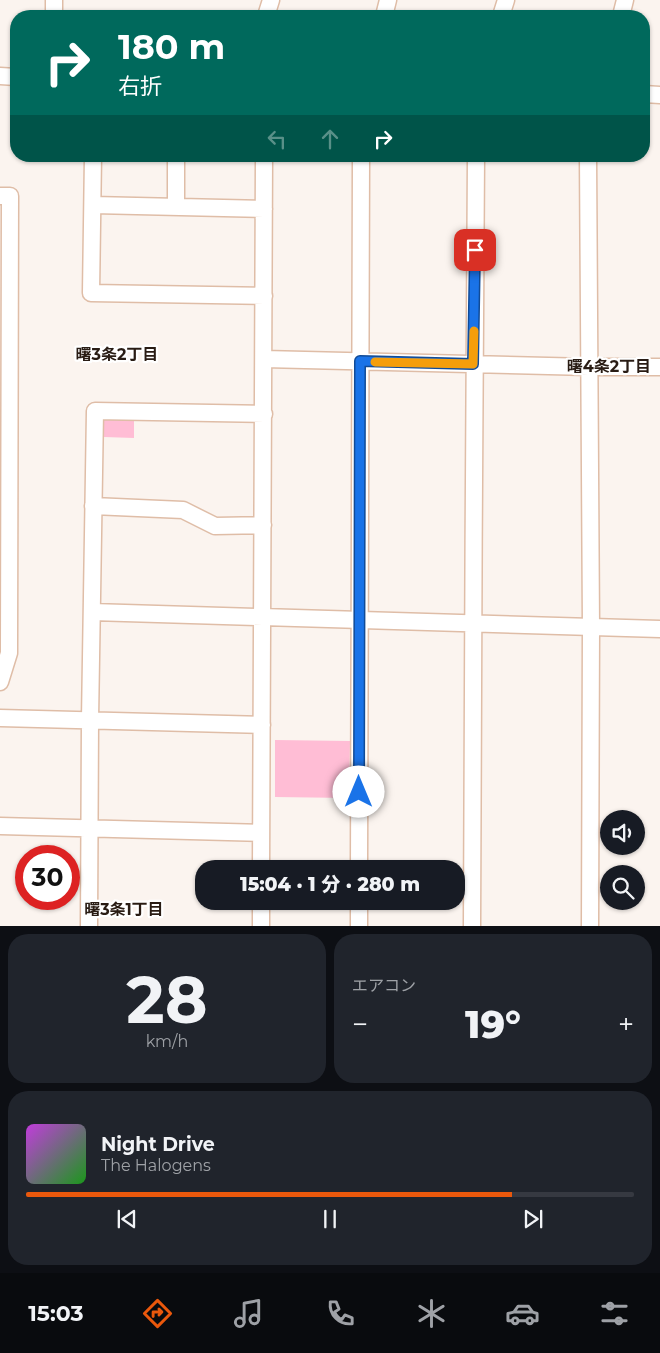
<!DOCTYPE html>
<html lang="ja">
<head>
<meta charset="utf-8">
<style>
	:root { --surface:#171b24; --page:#20242c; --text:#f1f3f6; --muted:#9ea1a6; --line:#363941; --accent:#ea580c }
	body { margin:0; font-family:Montserrat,"Noto Sans JP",sans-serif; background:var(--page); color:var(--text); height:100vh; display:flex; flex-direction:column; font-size:19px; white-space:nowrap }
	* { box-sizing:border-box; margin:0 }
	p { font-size:16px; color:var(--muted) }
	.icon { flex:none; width:28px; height:28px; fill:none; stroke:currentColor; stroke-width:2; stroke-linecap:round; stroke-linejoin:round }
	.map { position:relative; height:926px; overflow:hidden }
	.drawer { display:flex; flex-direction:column; gap:8px; padding:8px; background:#0d0f14; flex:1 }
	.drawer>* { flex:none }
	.top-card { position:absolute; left:10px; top:10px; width:640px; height:152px; border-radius:20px; box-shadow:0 1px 4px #0004; background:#00695c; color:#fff; overflow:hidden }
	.fabs { position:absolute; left:600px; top:810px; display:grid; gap:10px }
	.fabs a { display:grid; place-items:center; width:45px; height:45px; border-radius:50%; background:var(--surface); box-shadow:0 1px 4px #0004; font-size:25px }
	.speed { position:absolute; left:15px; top:845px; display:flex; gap:10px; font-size:25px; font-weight:700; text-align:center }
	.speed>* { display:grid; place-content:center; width:65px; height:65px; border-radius:50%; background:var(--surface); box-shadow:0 1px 4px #0004; line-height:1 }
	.speed .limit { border:8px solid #d22; background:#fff; color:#111 }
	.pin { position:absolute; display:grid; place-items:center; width:42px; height:42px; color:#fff; margin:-21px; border-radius:10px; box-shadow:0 2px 8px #0006 }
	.me { position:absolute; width:55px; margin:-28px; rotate:0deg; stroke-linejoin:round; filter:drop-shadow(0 0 4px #0008) }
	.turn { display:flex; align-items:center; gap:18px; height:105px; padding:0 25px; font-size:22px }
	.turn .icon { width:65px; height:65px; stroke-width:2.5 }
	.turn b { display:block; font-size:35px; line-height:42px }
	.lanes { display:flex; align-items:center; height:48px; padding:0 25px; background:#0003; justify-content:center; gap:25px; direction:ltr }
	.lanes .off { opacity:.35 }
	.big { font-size:38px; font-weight:800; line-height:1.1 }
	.drawer .widget { flex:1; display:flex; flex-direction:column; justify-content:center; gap:8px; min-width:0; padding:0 18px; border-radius:20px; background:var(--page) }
	.drawer .dial { align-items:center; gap:0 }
	.dial b { font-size:65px; line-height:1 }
	.song { display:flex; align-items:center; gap:15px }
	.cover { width:60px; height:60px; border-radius:8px; background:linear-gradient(135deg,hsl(290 70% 55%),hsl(120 70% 35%)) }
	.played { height:5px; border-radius:2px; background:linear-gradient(90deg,var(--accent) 80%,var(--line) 80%) }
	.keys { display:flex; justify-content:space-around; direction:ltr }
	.heat { display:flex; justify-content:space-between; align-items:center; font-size:28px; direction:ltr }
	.drawer .tiles { flex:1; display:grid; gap:8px; grid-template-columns:1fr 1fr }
	.widget:last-child { grid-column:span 2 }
	.trip { position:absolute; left:195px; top:860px; width:270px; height:50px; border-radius:20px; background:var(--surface); box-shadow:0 1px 4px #0004; font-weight:800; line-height:50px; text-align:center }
	.dock { display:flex; height:80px; justify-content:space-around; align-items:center; background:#090b0e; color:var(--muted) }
	.dock .icon { width:35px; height:35px }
	.dock .on { color:var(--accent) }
	.dock b { font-size:22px; color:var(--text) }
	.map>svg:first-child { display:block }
</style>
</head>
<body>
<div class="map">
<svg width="660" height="926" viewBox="0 0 660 926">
	<rect width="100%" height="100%" fill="#fbf4ef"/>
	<path fill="#ffbdd5" d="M104 417 134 418V438L104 437Z
		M275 740 350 741 349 798 275 797Z"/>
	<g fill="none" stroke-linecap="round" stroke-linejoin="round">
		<defs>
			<path id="minor" d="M54 0V16
				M266 16 271 0
				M384 16 388 0
				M501 16 506 0
				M621 16 625 0
				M0 76 16 77
				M644 94 660 95
				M93 156 91 293 264 296
				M176 156V207
				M588 156 591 627 590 926
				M0 196H10L9 653 0 682
				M93 205 264 209
				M264 359 589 367H660
				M93 506 183 510 215 526 263 525
				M92 612 660 629
				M0 718 262 725
				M0 826 261 833
				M261 869 264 156
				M359 869 361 156
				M89 926 90 720 95 411 264 414
				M261 926V901
				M359 926V901
				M472 926C474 669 473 413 476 156"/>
		</defs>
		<use href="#minor" stroke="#dfbda7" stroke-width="19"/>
		<use href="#minor" stroke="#fff" stroke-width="16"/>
	</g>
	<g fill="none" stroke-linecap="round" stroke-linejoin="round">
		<defs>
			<path id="route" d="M359 792 360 361 473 364 475 250"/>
		</defs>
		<use href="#route" stroke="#114b97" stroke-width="12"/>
		<use href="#route" stroke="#1a73e8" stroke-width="9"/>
		<path stroke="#f59e0b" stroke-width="9" d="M375 362 473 364 474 331"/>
	</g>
	<g text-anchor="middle" stroke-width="4.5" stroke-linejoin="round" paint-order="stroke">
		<g font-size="16" font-weight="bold" fill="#291c14" stroke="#fff">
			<text x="117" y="360">曙3条2丁目</text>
			<text x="609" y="372">曙4条2丁目</text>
			<text x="124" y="915">曙3条1丁目</text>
		</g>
	</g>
</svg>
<div class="fabs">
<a><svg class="icon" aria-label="sound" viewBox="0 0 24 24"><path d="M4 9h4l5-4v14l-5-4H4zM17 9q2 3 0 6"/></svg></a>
<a><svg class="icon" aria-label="search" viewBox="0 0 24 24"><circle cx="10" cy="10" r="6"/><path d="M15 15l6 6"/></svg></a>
</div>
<div class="speed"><div class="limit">30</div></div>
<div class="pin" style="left:475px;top:250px;background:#d93025"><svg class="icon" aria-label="arrive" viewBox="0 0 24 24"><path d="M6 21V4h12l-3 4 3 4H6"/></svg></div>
<svg class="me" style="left:359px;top:792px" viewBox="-20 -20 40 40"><circle r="19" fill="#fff"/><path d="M0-13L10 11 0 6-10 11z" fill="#1a73e8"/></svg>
<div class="trip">15:04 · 1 分 · 280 m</div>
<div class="top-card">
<div class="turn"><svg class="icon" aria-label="right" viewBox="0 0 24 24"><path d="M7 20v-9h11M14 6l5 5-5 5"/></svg><div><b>180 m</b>右折</div></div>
<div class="lanes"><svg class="icon off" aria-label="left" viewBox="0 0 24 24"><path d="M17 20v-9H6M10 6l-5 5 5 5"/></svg><svg class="icon off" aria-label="ahead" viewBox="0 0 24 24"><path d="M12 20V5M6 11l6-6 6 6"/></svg><svg class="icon" aria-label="right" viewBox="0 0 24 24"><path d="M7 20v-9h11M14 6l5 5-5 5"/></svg></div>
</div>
</div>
<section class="drawer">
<div class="tiles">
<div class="widget dial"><b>28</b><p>km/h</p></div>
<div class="widget"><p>エアコン</p>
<div class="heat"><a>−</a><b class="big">19°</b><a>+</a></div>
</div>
<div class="widget">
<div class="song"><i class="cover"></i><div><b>Night Drive</b><p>The Halogens</p></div></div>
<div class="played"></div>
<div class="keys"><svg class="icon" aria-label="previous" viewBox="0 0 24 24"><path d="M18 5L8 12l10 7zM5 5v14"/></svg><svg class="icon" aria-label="pause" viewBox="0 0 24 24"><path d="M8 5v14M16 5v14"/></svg><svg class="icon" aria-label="next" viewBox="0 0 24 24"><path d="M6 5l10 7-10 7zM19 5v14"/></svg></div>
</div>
</div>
</section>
<nav class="dock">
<b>15:03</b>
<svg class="icon on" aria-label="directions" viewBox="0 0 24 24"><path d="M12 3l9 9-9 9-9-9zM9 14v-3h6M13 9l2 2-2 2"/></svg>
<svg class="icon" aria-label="music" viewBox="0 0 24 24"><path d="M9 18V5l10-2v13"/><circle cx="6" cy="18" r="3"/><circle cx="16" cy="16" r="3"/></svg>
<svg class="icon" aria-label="phone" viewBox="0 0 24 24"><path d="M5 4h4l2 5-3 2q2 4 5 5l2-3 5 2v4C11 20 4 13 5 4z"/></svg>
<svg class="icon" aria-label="climate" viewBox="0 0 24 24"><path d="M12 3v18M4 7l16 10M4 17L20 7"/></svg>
<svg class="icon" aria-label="car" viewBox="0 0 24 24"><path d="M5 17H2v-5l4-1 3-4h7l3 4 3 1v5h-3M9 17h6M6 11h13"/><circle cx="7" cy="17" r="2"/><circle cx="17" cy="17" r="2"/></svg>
<svg class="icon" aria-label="filters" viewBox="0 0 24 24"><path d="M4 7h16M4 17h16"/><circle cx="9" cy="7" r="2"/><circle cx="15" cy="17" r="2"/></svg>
</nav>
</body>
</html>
